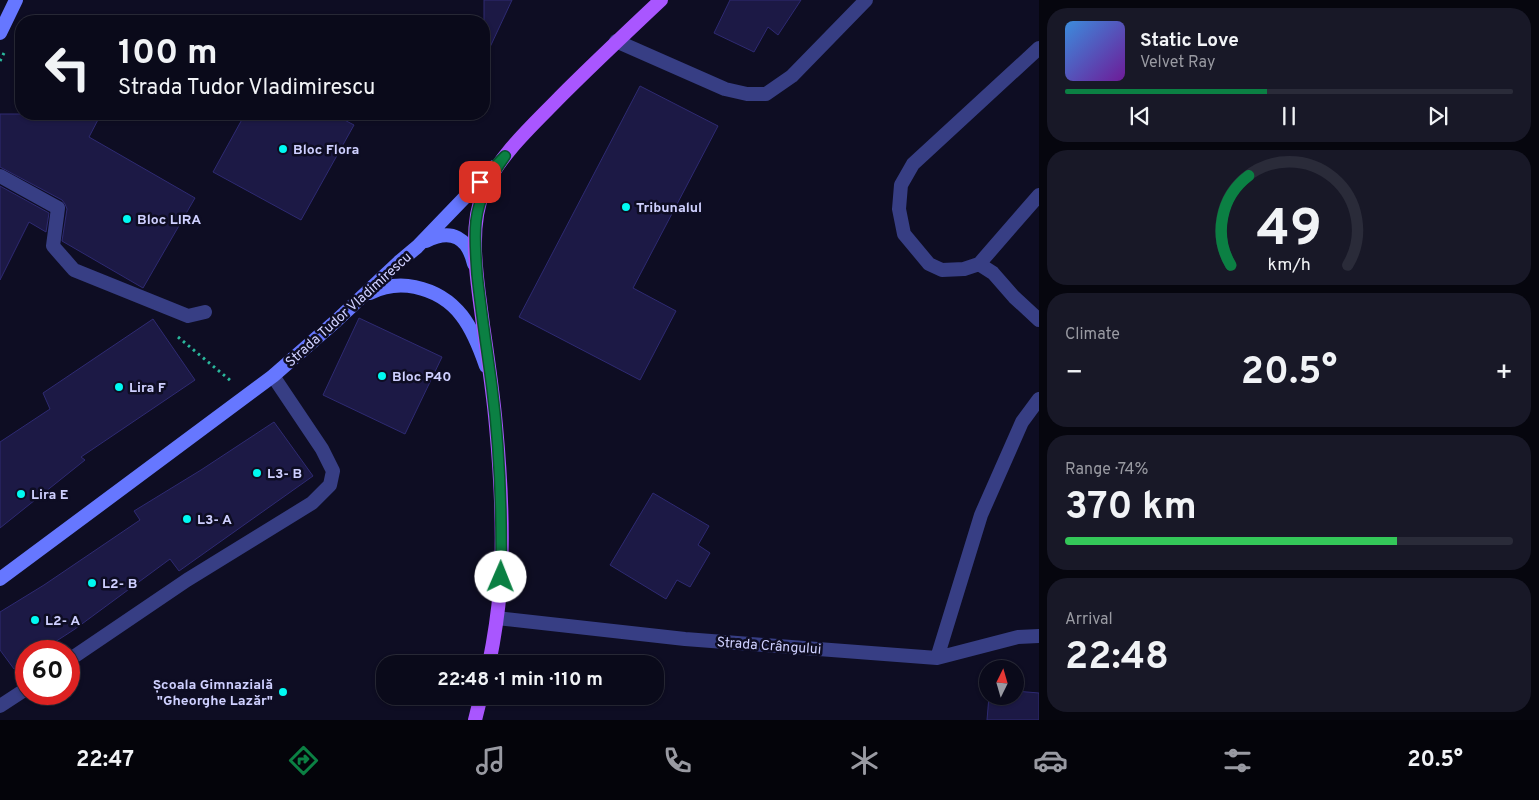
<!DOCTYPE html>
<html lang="en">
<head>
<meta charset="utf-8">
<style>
	:root { --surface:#0a0a1a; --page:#181827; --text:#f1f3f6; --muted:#999aa2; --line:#2a2b39; --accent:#0b8043 }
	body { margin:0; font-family:Overpass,sans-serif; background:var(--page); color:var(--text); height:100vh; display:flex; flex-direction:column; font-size:19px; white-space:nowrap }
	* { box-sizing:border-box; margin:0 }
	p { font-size:16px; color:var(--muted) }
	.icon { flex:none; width:28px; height:28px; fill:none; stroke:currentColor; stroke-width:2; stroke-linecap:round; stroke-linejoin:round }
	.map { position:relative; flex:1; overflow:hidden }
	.panel { display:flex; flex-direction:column; gap:8px; padding:8px; background:#06060e; width:500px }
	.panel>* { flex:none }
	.guide { position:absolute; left:15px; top:15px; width:475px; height:105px; border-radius:20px; box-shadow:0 1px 4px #0004,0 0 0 1px var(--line); background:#0a0a1a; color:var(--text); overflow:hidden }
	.needle { width:32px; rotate:5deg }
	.fabs { position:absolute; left:979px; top:660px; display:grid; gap:10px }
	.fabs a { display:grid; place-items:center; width:45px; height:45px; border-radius:50%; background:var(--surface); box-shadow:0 1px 4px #0004,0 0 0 1px var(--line); font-size:25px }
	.speed { position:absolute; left:15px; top:640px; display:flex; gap:10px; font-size:25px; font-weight:700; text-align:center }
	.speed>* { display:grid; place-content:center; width:65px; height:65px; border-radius:50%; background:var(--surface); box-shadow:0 1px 4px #0004,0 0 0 1px var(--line); line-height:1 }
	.speed .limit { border:8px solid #d22; background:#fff; color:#111 }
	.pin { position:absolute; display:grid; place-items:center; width:42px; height:42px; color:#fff; margin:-21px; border-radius:10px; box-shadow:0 2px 8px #0006 }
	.me { position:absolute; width:55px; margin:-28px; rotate:1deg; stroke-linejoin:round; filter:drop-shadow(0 0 4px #0008) }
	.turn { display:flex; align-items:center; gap:18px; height:105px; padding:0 20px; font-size:22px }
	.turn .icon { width:65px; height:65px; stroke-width:2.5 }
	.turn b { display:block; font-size:35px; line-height:42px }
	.big { font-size:38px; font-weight:700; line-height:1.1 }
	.panel .card { flex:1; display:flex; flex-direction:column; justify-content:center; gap:8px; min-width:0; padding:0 18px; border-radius:20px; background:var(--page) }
	.panel .dial { align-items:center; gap:0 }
	.dial svg { height:130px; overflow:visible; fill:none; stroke:var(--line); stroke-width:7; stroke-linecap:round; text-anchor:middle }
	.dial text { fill:var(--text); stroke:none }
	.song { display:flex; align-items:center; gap:15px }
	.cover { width:60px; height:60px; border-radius:8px; background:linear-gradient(135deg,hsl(210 70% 55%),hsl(280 70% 35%)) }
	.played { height:5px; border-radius:2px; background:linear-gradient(90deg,var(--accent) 45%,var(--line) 45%) }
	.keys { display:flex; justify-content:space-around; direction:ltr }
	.heat { display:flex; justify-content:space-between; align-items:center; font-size:28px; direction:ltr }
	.charge { height:8px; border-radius:4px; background:linear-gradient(90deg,#34c759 74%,var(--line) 0) }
	.trip { position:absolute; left:376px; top:655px; width:288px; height:50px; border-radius:20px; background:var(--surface); box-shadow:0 1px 4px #0004,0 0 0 1px var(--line); font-weight:700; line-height:50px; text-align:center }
	.tabs { display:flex; height:80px; justify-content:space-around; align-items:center; background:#04040a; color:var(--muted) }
	.tabs .icon { width:35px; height:35px }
	.tabs .current { color:var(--accent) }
	.tabs b { font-size:22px; color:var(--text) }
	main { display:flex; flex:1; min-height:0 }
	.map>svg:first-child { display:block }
</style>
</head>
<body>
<main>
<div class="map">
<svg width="1039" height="720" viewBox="0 0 1039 720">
	<rect width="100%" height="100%" fill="#0e0d23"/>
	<path fill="#1c1945" stroke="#2e2a72" d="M484 0H512L484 60Z
		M730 0H801L778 35 768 27 754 52 714 33Z
		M640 86 718 126 633 288 676 311 640 380 519 317Z
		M0 114H101L89 137 195 198 143 288 62 241 67 209 65 204 62 200 0 167Z
		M245 114H333L354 125 301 220 213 172Z
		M0 186 49 213 46 232 29 222 0 280Z
		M359 318 442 357 405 434 323 395Z
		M153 319 195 380 81 457 85 460 0 528V442L50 409 43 393Z
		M274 422 313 476 179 571 170 559 75 629 41 651H26V661L14 669 0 650V612L44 585 140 520 134 511 201 470Z
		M653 493 709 526 698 545 710 553 690 587 677 580 666 599 610 565Z
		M1015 691 1039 693V720H987L989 696H1015Z"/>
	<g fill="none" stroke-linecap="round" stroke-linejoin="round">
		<path stroke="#2ab89d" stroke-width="3" stroke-dasharray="2.5 4" stroke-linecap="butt" d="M0 61 4 53
			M178 337 231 381"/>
		<path stroke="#373e84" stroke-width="14" d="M1039 48 913 164 901 185 899 209 904 234 929 264 942 270 964 269 979 264 993 273 1014 297 1039 320
			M979 264 1039 195"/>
		<path stroke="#373e84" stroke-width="14" d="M616 41 725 89 747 94H766L792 76 866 0
			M0 176 58 208 53 246 74 270 188 316 205 312
			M497 618 685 639 937 658 1018 637 1039 636
			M937 658 981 515 1022 422 1039 399
			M69 660 187 580 312 503 330 485 333 471 322 449 273 376
			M0 706 26 689"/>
		<path stroke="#67f" stroke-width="14" d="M0 33 16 0
			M426 241C452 228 468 238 474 264
			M370 293C384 286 400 284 415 287 458 296 473 328 486 366
			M0 579 273 376 336 321 399 262 417 247 494 167"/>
		<path stroke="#a956ff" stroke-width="14" d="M489 664C494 639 498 614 500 589 504 535 501 480 496 426 493 392 488 359 483 325 478 284 467 230 484 190 500 154 533 125 560 97 593 64 627 32 661 0
			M475 720 481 696"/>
	</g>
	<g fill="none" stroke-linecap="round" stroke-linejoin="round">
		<defs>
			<path id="route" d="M480 182 505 156C491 176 479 196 476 221 474 238 476 257 477 274 481 312 487 350 492 388 500 450 502 514 501 577"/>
		</defs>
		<use href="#route" stroke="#07532c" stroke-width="12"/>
		<use href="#route" stroke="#0b8043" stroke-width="9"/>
	</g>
	<g fill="#00faf2" stroke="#0e0d23" stroke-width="2">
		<circle cx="283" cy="149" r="5"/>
		<circle cx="626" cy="207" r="5"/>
		<circle cx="127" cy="219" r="5"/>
		<circle cx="382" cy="376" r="5"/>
		<circle cx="119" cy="387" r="5"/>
		<circle cx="257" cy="473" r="5"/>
		<circle cx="21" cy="494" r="5"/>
		<circle cx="187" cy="519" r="5"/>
		<circle cx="92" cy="583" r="5"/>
		<circle cx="35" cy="620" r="5"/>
		<circle cx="283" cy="692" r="5"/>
	</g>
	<g text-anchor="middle" stroke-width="5" stroke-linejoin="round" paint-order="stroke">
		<g font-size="14" font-weight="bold" fill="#cfd0ff" stroke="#0e0d23" text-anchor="start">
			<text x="293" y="154">Bloc Flora</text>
			<text x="636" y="212">Tribunalul</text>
			<text x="137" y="224">Bloc LIRA</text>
			<text x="392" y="381">Bloc P40</text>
			<text x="129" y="392">Lira F</text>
			<text x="267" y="478">L3- B</text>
			<text x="31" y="499">Lira E</text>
			<text x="197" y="524">L3- A</text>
			<text x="102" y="588">L2- B</text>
			<text x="45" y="625">L2- A</text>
			<text x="273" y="689" text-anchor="end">Școala Gimnazială<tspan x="273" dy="16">"Gheorghe Lazăr"</tspan></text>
		</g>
		<g font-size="14" fill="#cfd0ff" stroke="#0e0d23">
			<text transform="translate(348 309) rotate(-42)" y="5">Strada Tudor Vladimirescu</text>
			<text transform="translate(769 645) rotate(4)" y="5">Strada Crângului</text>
		</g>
	</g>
</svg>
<div class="fabs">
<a><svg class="needle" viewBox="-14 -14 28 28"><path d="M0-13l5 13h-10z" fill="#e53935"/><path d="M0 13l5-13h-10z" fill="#999aa2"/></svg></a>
</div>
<div class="speed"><div class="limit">60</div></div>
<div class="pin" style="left:480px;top:182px;background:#d93025"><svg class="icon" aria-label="arrive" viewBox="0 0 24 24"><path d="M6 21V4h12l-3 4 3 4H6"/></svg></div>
<svg class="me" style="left:501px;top:577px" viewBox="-20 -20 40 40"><circle r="19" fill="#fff"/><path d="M0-13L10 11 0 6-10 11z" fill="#0b8043"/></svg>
<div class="trip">22:48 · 1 min · 110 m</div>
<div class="guide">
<div class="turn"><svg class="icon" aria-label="left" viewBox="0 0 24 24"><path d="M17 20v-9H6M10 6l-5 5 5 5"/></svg><div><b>100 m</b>Strada Tudor Vladimirescu</div></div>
</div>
</div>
<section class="panel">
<div class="card">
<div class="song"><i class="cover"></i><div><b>Static Love</b><p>Velvet Ray</p></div></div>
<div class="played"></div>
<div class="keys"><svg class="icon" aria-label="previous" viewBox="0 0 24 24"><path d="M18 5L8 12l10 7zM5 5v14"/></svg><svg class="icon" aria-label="pause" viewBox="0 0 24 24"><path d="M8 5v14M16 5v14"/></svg><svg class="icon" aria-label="next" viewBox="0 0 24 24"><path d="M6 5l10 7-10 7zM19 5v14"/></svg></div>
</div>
<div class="card dial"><svg viewBox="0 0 100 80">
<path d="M14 69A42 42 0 1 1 86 69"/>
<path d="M14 69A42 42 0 0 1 25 14" stroke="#0b8043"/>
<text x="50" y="56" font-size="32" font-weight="700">49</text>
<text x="50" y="72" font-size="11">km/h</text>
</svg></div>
<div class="card"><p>Climate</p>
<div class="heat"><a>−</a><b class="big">20.5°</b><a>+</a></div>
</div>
<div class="card"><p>Range · 74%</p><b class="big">370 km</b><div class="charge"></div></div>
<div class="card"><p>Arrival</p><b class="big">22:48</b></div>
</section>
</main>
<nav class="tabs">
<b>22:47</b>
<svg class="icon current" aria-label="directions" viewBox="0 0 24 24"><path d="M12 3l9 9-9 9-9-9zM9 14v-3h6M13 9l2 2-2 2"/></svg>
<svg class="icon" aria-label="music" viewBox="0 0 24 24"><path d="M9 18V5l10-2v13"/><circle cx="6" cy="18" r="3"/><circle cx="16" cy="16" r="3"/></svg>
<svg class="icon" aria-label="phone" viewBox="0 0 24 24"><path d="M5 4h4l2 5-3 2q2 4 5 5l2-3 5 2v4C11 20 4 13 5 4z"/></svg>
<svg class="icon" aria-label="climate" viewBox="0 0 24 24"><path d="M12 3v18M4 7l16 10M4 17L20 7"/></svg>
<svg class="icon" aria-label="car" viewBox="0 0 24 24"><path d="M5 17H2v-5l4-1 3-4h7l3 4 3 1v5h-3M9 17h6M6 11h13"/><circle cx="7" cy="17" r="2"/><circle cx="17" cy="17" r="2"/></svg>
<svg class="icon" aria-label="filters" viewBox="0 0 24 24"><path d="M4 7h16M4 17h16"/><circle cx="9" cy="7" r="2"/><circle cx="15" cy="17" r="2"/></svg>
<b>20.5°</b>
</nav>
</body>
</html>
